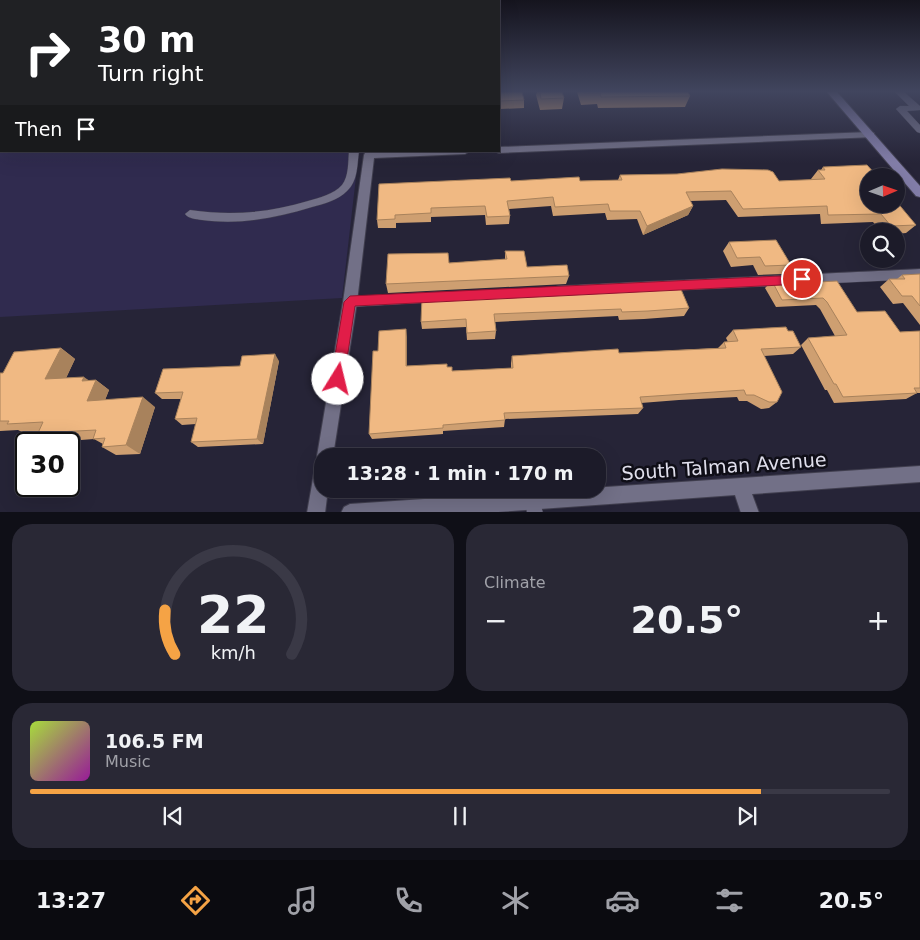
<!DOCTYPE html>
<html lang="en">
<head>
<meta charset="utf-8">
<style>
	:root { --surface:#1c1b29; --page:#292835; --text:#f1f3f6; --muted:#a0a1a8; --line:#3a3946; --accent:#f5a345 }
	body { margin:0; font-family:"DejaVu Sans",sans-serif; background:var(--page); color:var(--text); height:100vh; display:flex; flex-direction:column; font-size:19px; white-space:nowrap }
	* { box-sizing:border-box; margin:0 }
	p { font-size:16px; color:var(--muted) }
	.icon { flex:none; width:28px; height:28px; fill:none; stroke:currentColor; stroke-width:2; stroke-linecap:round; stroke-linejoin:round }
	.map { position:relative; height:512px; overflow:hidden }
	.sheet { display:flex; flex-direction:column; gap:12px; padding:12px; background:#0f0f17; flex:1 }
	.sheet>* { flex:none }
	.banner { position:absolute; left:0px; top:0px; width:500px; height:152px; box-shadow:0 5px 20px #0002,0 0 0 1px var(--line); background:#202124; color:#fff; overflow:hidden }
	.needle { width:32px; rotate:88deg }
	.buttons { position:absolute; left:860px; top:168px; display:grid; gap:10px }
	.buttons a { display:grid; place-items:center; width:45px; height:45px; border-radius:50%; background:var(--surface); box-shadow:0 5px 20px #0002,0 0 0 1px var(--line); font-size:25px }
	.speed { position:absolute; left:15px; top:432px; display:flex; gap:10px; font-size:25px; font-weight:700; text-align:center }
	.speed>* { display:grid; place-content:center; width:65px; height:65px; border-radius:50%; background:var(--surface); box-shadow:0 5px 20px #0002,0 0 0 1px var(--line); line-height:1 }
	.speed .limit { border:2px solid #111; border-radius:8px; background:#fff; color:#111 }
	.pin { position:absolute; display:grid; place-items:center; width:42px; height:42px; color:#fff; margin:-21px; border:2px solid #fff; border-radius:50%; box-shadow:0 1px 5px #0007 }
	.me { position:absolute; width:55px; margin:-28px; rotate:9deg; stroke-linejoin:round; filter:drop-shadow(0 0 4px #0008) }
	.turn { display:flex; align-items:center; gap:18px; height:105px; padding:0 15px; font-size:22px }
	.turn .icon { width:65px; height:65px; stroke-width:2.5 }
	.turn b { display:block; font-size:35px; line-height:42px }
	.then { display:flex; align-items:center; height:48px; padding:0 15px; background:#0003; gap:10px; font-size:19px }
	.big { font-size:38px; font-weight:700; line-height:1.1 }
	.sheet .widget { flex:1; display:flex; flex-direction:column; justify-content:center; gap:8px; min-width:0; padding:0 18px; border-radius:20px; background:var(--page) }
	.sheet .dial { align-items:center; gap:0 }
	.dial svg { height:130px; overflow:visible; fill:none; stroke:var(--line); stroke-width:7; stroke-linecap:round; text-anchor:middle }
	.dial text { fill:var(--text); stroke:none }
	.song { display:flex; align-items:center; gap:15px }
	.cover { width:60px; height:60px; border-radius:8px; background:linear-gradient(135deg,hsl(80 70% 55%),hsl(300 70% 35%)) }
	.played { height:5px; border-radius:2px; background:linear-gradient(90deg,var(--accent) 85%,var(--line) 85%) }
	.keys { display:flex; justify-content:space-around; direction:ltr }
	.heat { display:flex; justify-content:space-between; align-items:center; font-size:28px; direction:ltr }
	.sheet .tiles { flex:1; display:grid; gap:12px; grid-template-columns:1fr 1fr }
	.widget:last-child { grid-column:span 2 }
	.trip { position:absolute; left:314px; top:448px; width:292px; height:50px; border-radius:20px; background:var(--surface); box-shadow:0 5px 20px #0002,0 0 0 1px var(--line); font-weight:700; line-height:50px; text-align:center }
	.dock { display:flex; height:80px; justify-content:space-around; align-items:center; background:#0b0b10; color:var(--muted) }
	.dock .icon { width:35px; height:35px }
	.dock .current { color:var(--accent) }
	.dock b { font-size:22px; color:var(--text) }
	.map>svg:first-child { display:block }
</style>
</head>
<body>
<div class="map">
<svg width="920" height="513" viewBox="0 0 920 513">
	<rect width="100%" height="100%" fill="#262437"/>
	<path fill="#302b4f" d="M0 92 1 151H359L342 298 0 317Z"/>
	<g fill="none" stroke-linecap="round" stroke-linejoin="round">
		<defs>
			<path id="lane" d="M895 92H904L920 106V110L907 111 920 125V133L917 132 896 109 900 106H909Z
				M0 143H1V149H0Z
				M349 151H359C357 165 358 181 347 191 338 200 324 204 312 207 276 218 241 225 202 220 196 219 189 219 185 214L190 210C231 216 268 213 308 201 319 198 334 194 342 185 349 176 348 162 349 151Z
				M920 269V279L557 296 553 294 551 291 553 288 557 286Z
				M436 292 440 293 442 297 440 301 436 302 350 307 346 306 344 302 346 298 350 297Z
				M533 492 538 495 543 513H527L525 500 528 495Z"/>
			<path id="street" d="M870 132 874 133V137L499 153 495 151H499V147Z
				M375 151H470L465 154 374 158 357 302 333 456H322V463L319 462 317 456 343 302 364 155 365 153Z
				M322 465V489H328L325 513H307L314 473 316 467Z
				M920 466V482L752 494 759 513H741L735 495 484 513H341L344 507 350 504Z"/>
			<path id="secondary" d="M827 92H837L920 186V197L916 196Z"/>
		</defs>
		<use href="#lane" stroke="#413f4f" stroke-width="1"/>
		<use href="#street" stroke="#413f4f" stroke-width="2"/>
		<use href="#secondary" stroke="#413f4f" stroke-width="2"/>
		<use href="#lane" fill="#727087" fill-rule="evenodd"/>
		<use href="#street" fill="#727087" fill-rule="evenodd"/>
		<use href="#secondary" fill="#837ea9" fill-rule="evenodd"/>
	</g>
	<path fill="#ce9f71" d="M499 92 524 100V108L499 109Z
		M537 92H562L564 98 562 109 540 110 536 95Z
		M577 92H688L690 96 685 107 598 108 597 104 581 105Z
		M823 167 869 176 916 225 906 233 896 234V231H880L873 222 821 224 820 214 738 217 726 200 690 201 693 206 688 215 643 235 637 219 607 220 605 213 553 216 551 206 509 209 510 216 509 224 486 225 485 215 431 217V222L396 223V228H378L377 220 511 181H580L618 180 620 175 779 181 812 180 811 179 818 170H821Z
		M729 242 791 265 783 274 758 275 753 265 731 267 723 251Z
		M505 251 527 267 569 276 566 284 388 293 386 284 449 263 505 259Z
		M920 274V325L903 303 893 304 880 287 889 279H897L902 275Z
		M772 281 799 283 857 312 900 332 920 331V393H917L906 399 834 403 827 390H825L801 345 808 338 835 336 820 309 816 305 776 307 765 288Z
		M572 293 689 308 684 316 644 319 619 320 618 316 495 322 496 331 495 339 467 340 466 327 422 329 421 322Z
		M733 330 788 331 801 347 793 354 764 356 777 402 769 408 761 409 747 401H739L737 397 679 400 641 403 643 408 638 414 505 419 504 427 443 431V434L372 439 369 434 378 351 407 337V366L447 367 452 371 511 368V363L512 356 619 353 718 348 724 342H728L726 338Z
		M61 348 75 359 66 378 89 380H96L109 390 105 400 155 407 140 454 116 455 102 447 103 444 94 439 55 442 38 433 39 432 24 433 18 430 0 431V373H3Z
		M279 361 263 444 198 447 191 442 196 424 182 425 175 419 181 399H162L155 393 240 366Z"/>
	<path fill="#a8825c" d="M693 206 688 215 643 235 647 226Z
		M406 329 407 337V373L406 366Z
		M61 348 75 359 61 389 45 379Z
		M275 354 279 361 263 444 257 439Z
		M84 377 94 384 96 380 109 390 101 410 87 401 82 381Z
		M143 397 155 407 140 454 126 445Z"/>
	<path fill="#f0b983" stroke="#a8825c" d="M499 92H522L524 100 499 101Z
		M540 92H562L564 98 541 99Z
		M583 92H688L690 96 601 97 600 93H584Z
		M867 165 877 176H869V204H896V201L916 225 891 226 881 214 828 215 827 206 743 209 731 191 686 192 693 206 647 226 640 211H610L608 204 555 207 553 197 507 201 510 216 487 217 485 206 431 208V213L395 215V219L377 220 379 184 510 178 511 181 579 177 580 181 622 180 620 175 677 174 722 169 768 170 773 172 779 181 825 179 818 170H825L823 167Z
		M776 240 791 265 765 266 760 257 737 258 729 242Z
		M505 251H524L527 267 567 265 569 276 386 284 388 254 448 253 449 263 507 259Z
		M920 274V306L912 296H902L889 279H905L902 275Z
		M798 280 799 283 837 281 857 312 885 311 900 332 920 331V388H914L917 393 843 397 836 384H834L808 338 847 335 827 302 823 298 782 300 772 281Z
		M680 287 689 308 648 311 622 312 621 309 494 314 496 331 467 333 466 319 421 322 422 297 572 290V293L641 288Z
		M786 327 788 331H793L801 347 761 349 782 392 777 402H769L754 395H746L744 390 685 394 640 397 643 408 504 413 505 420 443 425V428L369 434 373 351H378L379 331 406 329V366L447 364V367H452V371L513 368 512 356 618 349 619 353 726 348 724 342 738 341 733 330Z
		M61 348 45 379 84 377 82 381 96 380 87 401 143 397 126 445 102 447 105 438 93 439 96 430 38 433 43 422 7 424 9 421H0V373H3L14 352Z
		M275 354 257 439 191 442 197 418 175 419 183 392 155 393 163 369 240 366 242 356Z"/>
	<linearGradient id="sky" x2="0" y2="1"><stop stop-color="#15141e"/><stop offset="0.56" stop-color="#41455e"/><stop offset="1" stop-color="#41455e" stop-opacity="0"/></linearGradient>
	<rect width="920" height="163" fill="url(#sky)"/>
	<path fill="#e11d48" stroke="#92132f" d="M802 275 808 279 802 284 355 306 344 379 342 383 338 385 333 383 331 379 344 302 350 296Z"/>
	<g text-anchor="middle" stroke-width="5" stroke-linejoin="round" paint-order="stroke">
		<g font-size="19" fill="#e0dfec" stroke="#0f0e17">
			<text transform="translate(724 466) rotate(-4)" y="7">South Talman Avenue</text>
		</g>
	</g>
</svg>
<div class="buttons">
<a><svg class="needle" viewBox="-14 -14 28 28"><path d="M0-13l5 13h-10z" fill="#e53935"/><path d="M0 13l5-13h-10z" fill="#a0a1a8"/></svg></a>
<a><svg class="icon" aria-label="search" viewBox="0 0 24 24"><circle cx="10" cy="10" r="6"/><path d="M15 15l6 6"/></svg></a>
</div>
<div class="speed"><div class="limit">30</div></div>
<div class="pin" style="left:802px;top:279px;background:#d93025"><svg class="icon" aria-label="arrive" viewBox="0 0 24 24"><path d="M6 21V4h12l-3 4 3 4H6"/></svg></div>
<svg class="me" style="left:338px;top:379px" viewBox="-20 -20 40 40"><circle r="19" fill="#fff"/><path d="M0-13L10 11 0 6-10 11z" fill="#e11d48"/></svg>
<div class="trip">13:28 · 1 min · 170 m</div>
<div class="banner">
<div class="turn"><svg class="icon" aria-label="right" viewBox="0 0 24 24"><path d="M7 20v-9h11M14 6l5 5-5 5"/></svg><div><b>30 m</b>Turn right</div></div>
<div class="then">Then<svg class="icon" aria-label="arrive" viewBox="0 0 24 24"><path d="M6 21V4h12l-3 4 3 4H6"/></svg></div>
</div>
</div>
<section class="sheet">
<div class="tiles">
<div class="widget dial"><svg viewBox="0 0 100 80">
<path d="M14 69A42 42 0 1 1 86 69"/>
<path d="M14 69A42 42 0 0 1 8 42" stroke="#f5a345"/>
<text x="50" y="56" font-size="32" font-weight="700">22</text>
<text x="50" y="72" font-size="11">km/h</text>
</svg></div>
<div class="widget"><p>Climate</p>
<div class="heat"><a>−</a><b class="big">20.5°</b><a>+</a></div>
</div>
<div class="widget">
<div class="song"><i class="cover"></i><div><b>106.5 FM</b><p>Music</p></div></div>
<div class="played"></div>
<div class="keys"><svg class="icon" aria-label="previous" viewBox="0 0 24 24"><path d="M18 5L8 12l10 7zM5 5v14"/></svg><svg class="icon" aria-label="pause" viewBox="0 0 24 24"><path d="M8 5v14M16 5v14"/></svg><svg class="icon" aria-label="next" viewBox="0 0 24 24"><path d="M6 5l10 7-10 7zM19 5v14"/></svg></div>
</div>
</div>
</section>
<nav class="dock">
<b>13:27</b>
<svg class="icon current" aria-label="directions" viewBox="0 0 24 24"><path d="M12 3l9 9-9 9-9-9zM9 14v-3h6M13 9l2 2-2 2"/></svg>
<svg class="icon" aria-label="music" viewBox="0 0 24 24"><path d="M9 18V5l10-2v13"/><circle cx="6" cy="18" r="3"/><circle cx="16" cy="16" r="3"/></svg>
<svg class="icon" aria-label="phone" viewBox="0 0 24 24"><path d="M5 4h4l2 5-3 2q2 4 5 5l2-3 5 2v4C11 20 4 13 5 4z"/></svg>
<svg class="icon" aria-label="climate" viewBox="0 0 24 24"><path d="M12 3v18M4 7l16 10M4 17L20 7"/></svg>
<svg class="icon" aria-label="car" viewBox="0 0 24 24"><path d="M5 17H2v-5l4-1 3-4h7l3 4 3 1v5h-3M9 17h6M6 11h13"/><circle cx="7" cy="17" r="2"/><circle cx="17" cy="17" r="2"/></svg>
<svg class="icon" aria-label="filters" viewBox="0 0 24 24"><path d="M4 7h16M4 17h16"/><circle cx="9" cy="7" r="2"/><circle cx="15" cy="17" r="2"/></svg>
<b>20.5°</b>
</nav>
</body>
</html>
